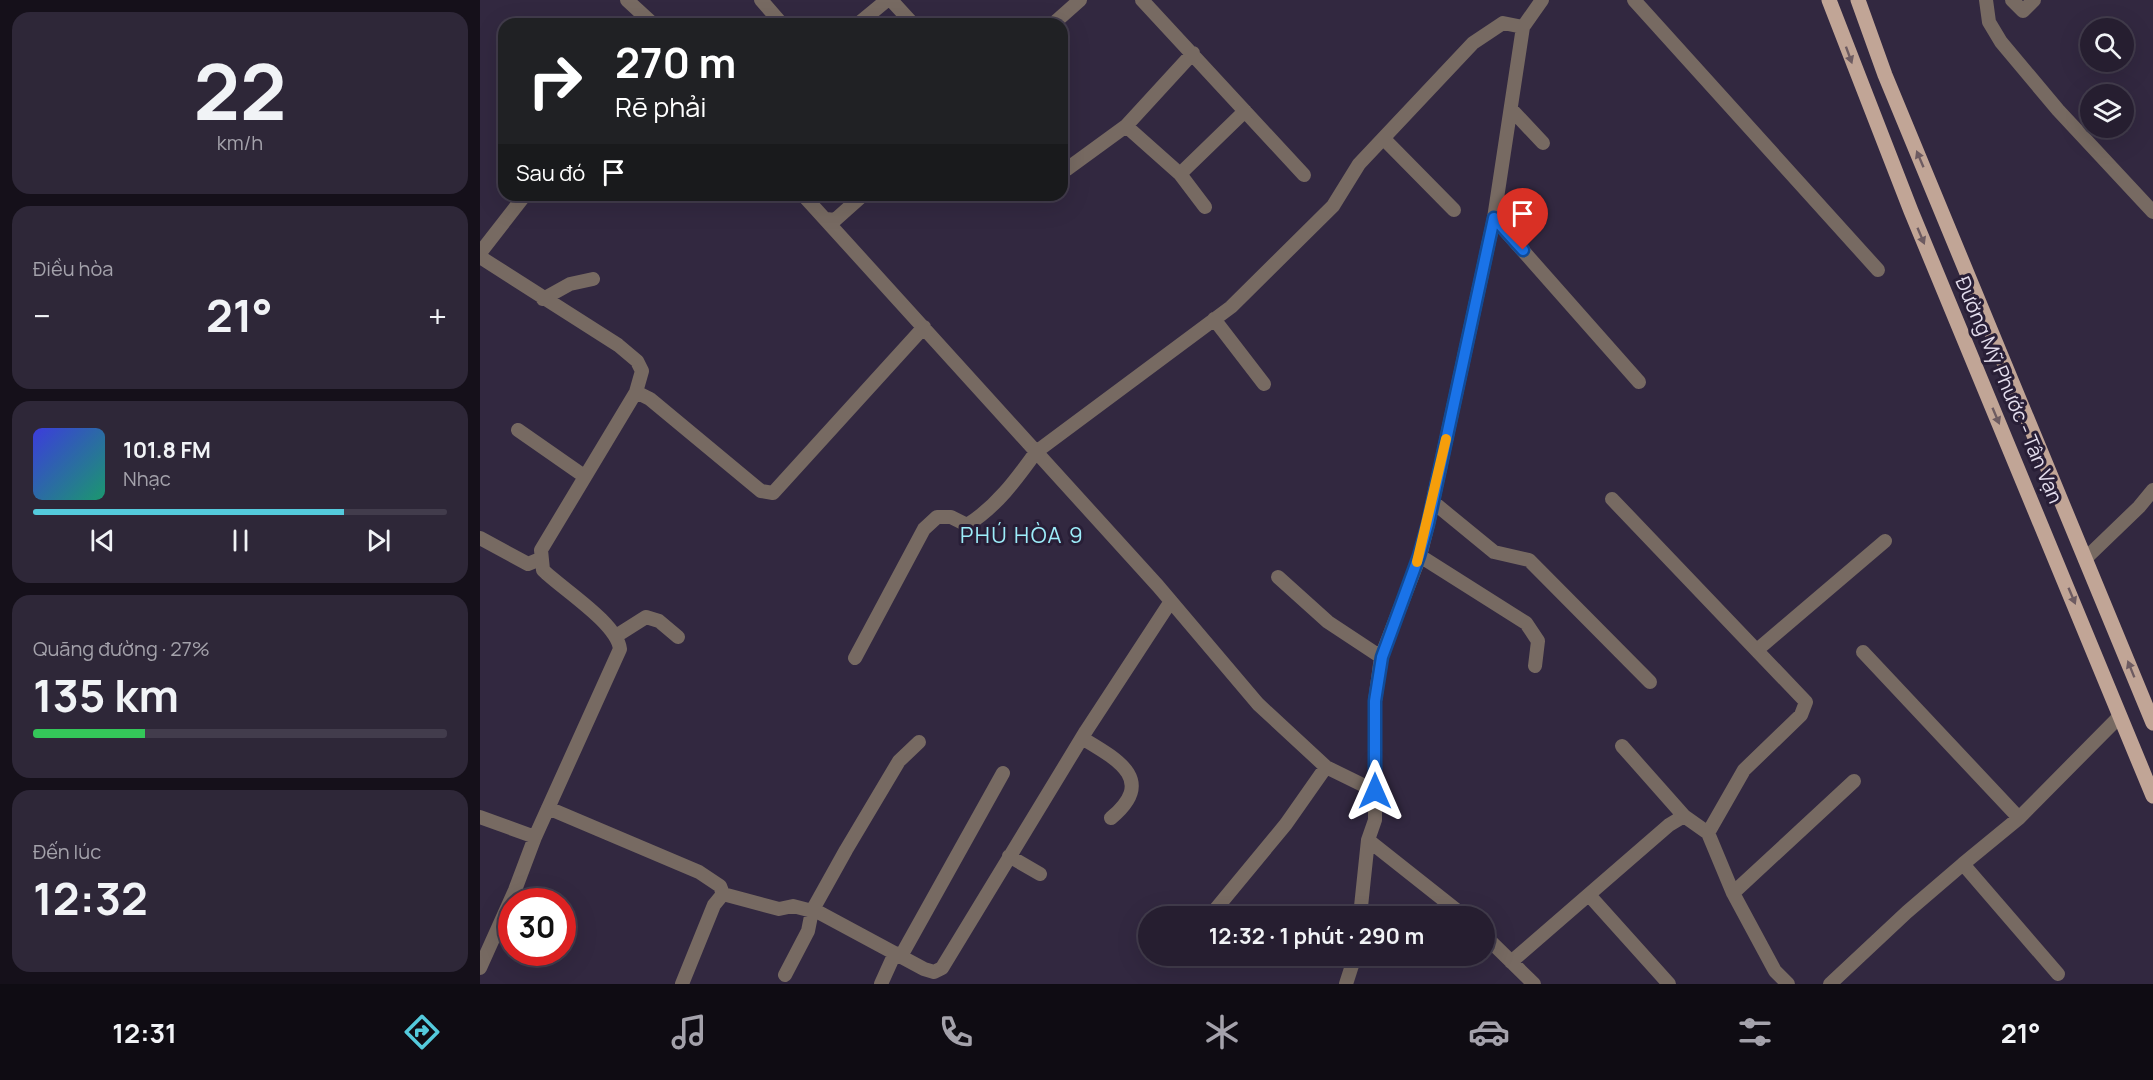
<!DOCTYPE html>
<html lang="vi">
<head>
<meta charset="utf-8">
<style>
	:root { --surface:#261e30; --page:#2e2738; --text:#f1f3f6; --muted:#a4a2ab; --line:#423c4c; --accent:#54cadc }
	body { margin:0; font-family:Manrope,sans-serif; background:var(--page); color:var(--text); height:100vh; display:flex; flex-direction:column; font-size:22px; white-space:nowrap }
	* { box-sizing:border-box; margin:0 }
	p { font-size:20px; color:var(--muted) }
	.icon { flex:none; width:33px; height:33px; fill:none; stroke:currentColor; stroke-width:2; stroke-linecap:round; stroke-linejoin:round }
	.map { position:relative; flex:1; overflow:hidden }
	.side { display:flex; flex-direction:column; gap:12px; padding:12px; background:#15101a; width:480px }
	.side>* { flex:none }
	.top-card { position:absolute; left:18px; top:18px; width:570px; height:183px; border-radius:18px; box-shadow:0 6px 24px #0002,0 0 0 2px var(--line); background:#202124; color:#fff; overflow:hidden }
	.controls { position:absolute; left:1600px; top:18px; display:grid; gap:12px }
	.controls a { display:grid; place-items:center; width:54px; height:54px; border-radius:50%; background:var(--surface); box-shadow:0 6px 24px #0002,0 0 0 2px var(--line); font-size:30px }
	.speed { position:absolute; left:18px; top:888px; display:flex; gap:12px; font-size:30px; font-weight:700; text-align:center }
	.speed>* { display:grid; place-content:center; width:78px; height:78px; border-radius:50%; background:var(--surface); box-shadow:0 6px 24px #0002,0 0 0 2px var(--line); line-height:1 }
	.speed .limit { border:9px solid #d22; background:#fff; color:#111 }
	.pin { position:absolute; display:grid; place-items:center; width:51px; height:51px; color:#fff; margin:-62px -26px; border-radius:50% 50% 50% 0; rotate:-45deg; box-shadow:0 0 6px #0007 }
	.pin .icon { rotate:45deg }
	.me { position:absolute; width:66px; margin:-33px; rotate:0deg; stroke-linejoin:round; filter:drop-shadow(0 0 4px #0008) }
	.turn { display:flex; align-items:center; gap:21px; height:126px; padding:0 18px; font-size:27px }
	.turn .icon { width:78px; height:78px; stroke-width:2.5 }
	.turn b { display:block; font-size:42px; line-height:51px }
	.then { display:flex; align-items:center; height:57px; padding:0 18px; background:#0003; gap:12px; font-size:22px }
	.big { font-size:45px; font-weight:700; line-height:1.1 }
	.side .card { flex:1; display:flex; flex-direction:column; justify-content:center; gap:9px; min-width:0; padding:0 21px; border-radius:18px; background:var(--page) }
	.side .dial { align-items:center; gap:0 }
	.dial b { font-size:78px; line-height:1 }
	.song { display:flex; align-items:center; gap:18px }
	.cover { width:72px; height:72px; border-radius:9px; background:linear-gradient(135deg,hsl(240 70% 55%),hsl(160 70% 35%)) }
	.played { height:6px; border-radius:3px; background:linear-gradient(90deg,var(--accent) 75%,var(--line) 75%) }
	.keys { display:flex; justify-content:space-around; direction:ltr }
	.heat { display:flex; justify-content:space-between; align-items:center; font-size:33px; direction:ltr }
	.charge { height:9px; border-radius:4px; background:linear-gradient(90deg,#34c759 27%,var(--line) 0) }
	.trip { position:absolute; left:658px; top:906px; width:357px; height:60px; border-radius:30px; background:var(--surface); box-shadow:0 6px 24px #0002,0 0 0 2px var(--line); font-weight:700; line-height:60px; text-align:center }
	.tab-bar { display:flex; height:96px; justify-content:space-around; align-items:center; background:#0f0c13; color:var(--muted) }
	.tab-bar .icon { width:42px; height:42px }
	.tab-bar .on { color:var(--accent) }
	.tab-bar b { font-size:27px; color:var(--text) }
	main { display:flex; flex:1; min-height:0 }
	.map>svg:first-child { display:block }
</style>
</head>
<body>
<main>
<section class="side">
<div class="card dial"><b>22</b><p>km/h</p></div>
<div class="card"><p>Điều hòa</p>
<div class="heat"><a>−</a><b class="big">21°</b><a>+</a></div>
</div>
<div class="card">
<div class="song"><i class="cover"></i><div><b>101.8 FM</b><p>Nhạc</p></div></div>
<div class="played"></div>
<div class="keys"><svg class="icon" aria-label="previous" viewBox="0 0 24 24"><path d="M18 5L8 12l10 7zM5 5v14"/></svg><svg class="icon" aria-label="pause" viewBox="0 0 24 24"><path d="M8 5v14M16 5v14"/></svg><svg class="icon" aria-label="next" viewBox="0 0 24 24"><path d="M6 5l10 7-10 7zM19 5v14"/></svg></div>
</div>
<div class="card"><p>Quãng đường · 27%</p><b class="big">135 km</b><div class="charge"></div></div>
<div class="card"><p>Đến lúc</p><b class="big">12:32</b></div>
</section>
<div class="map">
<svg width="1673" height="984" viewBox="0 0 1673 984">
	<rect width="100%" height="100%" fill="#322840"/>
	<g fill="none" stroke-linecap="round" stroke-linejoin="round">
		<path stroke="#776a62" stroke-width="14" d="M147 0 173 24
			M281 0 302 24
			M411 0 433 24
			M662 0 824 175
			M1154 0 1398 270
			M1506 0 1509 22 1521 42 1578 110 1673 212
			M1532 0 1543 11 1554 0
			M378 24 407 0
			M573 24 600 0
			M713 53 646 126 700 174 765 111
			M1032 110 1063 143
			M904 139 974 210
			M582 170 587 169 646 126
			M700 174 725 207
			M323 195 678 586 778 704 846 767 895 791
			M1014 218 1159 382
			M346 219 355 220 383 195
			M0 253 45 195
			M0 257 138 345 157 361 162 371 156 392 61 550 63 570C82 589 137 623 140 649L55 837 35 890 0 968
			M63 299 90 284 113 279
			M734 319 784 384
			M156 392 170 399 281 491 293 493 444 327
			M38 430 104 476
			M1132 499 1326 702 1321 715 1264 770 1228 833
			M953 502 1014 552 1049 560 1170 682
			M0 538 48 564 60 559
			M940 556 1046 623 1058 641 1055 666
			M1605 559 1659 507 1673 490
			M798 577 848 622 901 657
			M136 636 166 617 179 621 198 637
			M1277 650 1405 541
			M1383 652 1539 818
			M375 658 444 529 457 517H471L487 525C516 507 536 480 556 452L751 307 853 206 879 164 993 43 1023 23 1043 27
			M602 738C637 759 677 780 631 818
			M1142 746 1204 816 1228 833 1253 893 1295 971 1308 984
			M68 808 219 872 240 886 243 894
			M0 817 55 837
			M888 840 984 916
			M529 856 560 874
			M1253 893 1374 781
			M243 894 299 909 313 906 340 913 444 969 454 972 462 968 606 731 691 601
			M1109 895 1189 984
			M730 916 806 824 846 767
			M880 916 888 840 895 820V701L901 657 940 556 948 524 1014 218 1043 27 1062 0
			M1005 936 1054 984
			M421 956 523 773
			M776 956 779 958
			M1031 962 1189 825 1204 816
			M1578 974 1483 864 1539 818 1640 716
			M305 975 328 931 332 911 366 850 419 761 439 742
			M202 984 234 905 243 894
			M401 984 415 953
			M866 984 875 956
			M1350 984 1427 912 1483 864"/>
		<path stroke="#c1a596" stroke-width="15" d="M1349 0 1431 211 1673 796
			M1378 0 1405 75 1673 723"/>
	</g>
	<defs><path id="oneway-solid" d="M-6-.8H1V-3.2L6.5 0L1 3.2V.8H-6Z" transform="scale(1.5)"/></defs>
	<g fill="#6d5b61">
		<use href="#oneway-solid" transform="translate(1369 55) rotate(70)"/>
		<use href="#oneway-solid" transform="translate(1440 159) rotate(-113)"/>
		<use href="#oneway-solid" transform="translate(1441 236) rotate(67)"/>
		<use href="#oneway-solid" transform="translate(1516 416) rotate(67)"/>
		<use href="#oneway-solid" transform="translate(1592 596) rotate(67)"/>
		<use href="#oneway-solid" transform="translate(1651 669) rotate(-112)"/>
	</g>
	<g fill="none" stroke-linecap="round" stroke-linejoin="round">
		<defs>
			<path id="route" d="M895 791V701L902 657 939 556 948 524 1014 218 1043 250"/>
		</defs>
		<use href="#route" stroke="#114b97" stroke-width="15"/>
		<use href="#route" stroke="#1a73e8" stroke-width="10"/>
		<path stroke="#f59e0b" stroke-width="10" d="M937 562 966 439"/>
	</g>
	<g text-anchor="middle" stroke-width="6" stroke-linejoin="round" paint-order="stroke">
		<g font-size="20" fill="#e4deee" stroke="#281e36">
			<text transform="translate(1529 390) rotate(67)" y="7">Đường Mỹ Phước - Tân Vạn</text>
		</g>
		<g font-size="22" letter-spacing="1.5" fill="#9dedfa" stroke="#281e36">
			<text x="542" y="543">PHÚ HÒA 9</text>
		</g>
	</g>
</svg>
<div class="controls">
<a><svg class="icon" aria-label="search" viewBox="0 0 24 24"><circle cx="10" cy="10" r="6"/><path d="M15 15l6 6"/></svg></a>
<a><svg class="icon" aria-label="layers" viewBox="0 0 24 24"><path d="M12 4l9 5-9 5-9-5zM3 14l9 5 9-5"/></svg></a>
</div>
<div class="speed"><div class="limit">30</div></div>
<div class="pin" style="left:1043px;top:250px;background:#d93025"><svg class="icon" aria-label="arrive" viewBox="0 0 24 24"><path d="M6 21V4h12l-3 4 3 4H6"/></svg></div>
<svg class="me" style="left:895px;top:791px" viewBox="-20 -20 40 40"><path d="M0-17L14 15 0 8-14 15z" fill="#1a73e8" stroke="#fff" stroke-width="4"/></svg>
<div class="trip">12:32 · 1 phút · 290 m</div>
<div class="top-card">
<div class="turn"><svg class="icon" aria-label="right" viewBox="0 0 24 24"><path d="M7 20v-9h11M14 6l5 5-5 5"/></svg><div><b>270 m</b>Rẽ phải</div></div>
<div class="then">Sau đó<svg class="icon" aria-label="arrive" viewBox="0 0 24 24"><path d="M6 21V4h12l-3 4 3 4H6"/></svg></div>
</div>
</div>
</main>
<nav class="tab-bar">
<b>12:31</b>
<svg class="icon on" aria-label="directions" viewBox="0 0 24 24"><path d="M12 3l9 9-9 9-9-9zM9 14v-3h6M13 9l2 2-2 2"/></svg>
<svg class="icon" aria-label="music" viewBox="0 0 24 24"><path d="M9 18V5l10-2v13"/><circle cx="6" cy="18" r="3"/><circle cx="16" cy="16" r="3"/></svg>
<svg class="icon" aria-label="phone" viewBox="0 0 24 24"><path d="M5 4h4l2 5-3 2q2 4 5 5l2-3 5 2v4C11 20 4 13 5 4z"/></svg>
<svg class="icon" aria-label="climate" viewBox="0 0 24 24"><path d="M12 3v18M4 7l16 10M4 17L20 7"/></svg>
<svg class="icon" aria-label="car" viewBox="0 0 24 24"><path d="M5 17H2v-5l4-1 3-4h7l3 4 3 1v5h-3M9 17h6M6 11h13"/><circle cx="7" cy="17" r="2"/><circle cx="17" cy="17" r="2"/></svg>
<svg class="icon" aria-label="filters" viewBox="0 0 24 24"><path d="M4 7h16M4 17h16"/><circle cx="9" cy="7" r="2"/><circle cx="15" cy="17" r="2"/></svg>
<b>21°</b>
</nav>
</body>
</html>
